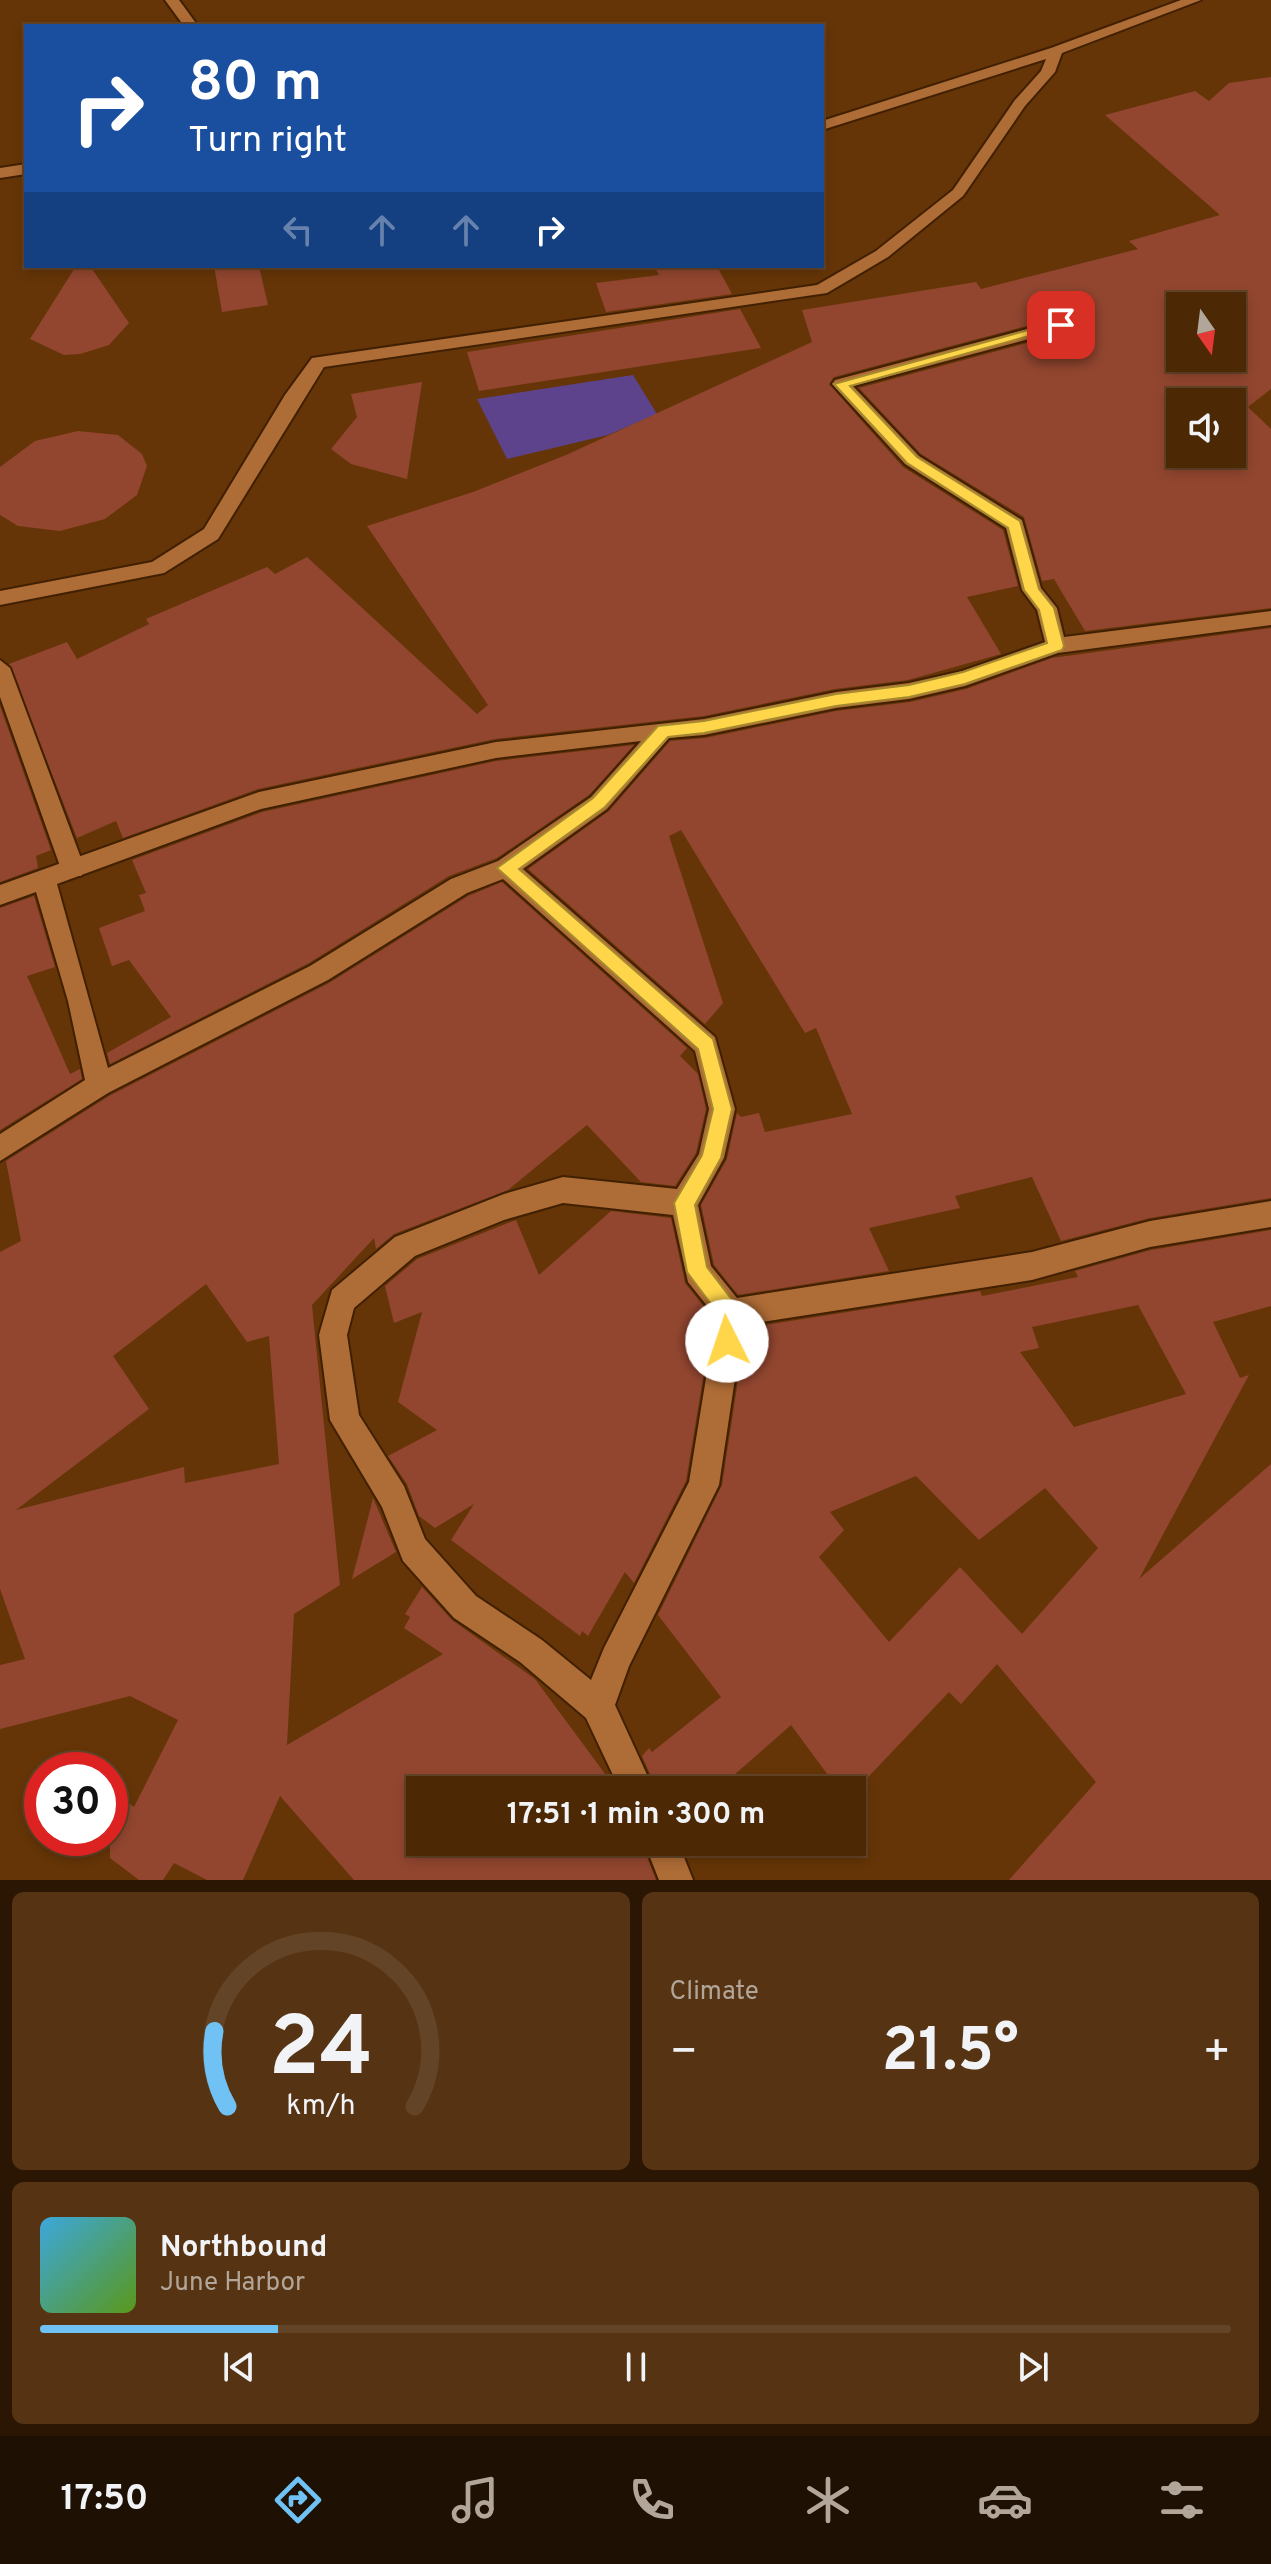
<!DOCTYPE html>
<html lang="en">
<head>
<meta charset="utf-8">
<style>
	:root { --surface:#4c2805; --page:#563413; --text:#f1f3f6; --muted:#b2a69a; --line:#634427; --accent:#70c2f4 }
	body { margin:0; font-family:Overpass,sans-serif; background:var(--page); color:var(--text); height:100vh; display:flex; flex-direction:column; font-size:30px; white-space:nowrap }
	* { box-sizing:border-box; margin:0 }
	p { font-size:26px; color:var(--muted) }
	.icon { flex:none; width:44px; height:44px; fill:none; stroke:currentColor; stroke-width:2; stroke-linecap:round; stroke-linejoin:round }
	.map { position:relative; height:1880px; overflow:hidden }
	.drawer { display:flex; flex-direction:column; gap:12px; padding:12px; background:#2a1603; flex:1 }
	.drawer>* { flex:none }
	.banner { position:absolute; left:24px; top:24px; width:800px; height:244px; border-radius:0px; box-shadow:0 4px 12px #0003,0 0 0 2px var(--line); background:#1a4fa0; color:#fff; overflow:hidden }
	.needle { width:52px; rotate:166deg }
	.controls { position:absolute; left:1166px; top:292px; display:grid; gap:16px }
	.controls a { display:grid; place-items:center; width:80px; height:80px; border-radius:0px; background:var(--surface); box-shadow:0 4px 12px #0003,0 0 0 2px var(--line); font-size:40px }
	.speed { position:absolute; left:24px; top:1752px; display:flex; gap:16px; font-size:40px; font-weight:700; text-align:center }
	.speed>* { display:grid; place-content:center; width:104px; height:104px; border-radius:50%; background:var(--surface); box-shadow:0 4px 12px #0003,0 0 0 2px var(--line); line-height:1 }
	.speed .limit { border:12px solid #d22; background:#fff; color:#111 }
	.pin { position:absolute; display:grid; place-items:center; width:68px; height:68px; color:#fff; margin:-34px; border-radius:16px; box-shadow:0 4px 12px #0006 }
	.me { position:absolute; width:88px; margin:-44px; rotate:356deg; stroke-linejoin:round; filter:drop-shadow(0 0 6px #0008) }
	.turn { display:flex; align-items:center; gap:28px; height:168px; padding:0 32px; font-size:36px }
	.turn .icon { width:104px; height:104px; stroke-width:2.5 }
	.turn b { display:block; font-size:56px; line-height:68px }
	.lanes { display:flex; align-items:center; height:76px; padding:0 32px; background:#0003; justify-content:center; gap:40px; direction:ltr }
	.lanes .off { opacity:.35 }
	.big { font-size:60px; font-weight:700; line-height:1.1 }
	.drawer .widget { flex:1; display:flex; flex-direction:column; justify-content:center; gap:12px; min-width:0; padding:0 28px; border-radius:12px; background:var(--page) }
	.drawer .dial { align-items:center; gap:0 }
	.dial svg { height:208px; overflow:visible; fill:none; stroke:var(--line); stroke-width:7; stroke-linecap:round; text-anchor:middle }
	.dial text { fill:var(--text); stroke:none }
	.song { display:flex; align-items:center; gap:24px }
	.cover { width:96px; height:96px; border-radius:12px; background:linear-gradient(135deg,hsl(200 70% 55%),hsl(90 70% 35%)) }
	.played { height:8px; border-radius:4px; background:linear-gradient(90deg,var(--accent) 20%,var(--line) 20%) }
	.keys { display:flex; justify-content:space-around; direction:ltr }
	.heat { display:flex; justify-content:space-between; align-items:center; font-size:44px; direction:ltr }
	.drawer .tiles { flex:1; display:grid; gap:12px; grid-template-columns:1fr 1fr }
	.widget:last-child { grid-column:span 2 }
	.trip { position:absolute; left:406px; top:1776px; width:460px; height:80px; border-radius:0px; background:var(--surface); box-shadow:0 4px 12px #0003,0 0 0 2px var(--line); font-weight:700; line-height:80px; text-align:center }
	.tab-bar { display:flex; height:128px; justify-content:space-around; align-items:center; background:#1e1002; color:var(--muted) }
	.tab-bar .icon { width:56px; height:56px }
	.tab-bar .selected { color:var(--accent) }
	.tab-bar b { font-size:36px; color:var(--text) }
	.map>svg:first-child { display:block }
</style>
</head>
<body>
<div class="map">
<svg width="1271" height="1880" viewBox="0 0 1271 1880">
	<rect width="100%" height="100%" fill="#653507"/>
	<path fill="#5c438b" d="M633 375 657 414 608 435 507 459 477 399Z"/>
	<path fill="#92462f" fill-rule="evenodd" d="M1271 77V389L1248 407 1271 429V608L1085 631 1054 579 1042 581 1024 517 921 454 859 388 1068 332 1072 324 1060 317 834 377 829 384 903 467 1003 530 1018 586 967 597 1001 654 908 680 835 689 704 716 495 739 258 789 123 838 116 821 77 838 9 664 67 642 77 659 149 624 146 619 267 567 275 574 307 557 477 714 488 705 367 526 473 492 566 455 812 342 802 310 976 282 981 289 1138 249 1129 241 1220 215 1105 115 1195 91 1209 101 1229 83ZM1180 306H1232V358H1180ZM1180 402H1232V454H1180Z
		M76 266H90L129 323 109 345 80 354 64 355 30 339Z
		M214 266H259L268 305 222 312Z
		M654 266H717L732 294 606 312 596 283 659 275Z
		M740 309 761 348 479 391 467 352Z
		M422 382 407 479 351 464 331 449 357 417 351 394Z
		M78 431 118 435 142 454 147 466 137 495 105 519 60 531 18 526 0 515V467L35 441Z
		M1271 628V1198L1150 1218 1061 1241 1032 1177 955 1196 960 1208 869 1228 889 1271 738 1295 714 1265 701 1205 727 1159 737 1113 741 1117 759 1113 765 1132 852 1114 816 1028 805 1033 681 830 669 836 723 1003 705 1024 528 869 609 811 670 741 705 738 836 711 910 702 966 689 1052 658Z
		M0 706 51 850 36 856 38 868 0 882Z
		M634 745 589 795 497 858 449 876 309 963 110 1064 107 1053 171 1017 129 960 112 966 99 928 145 911 139 895 146 893 132 860 262 812 496 761Z
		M502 882 687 1048 680 1056 698 1074 706 1109 696 1153 675 1186 641 1182 587 1125 508 1190 394 1234 376 1249 374 1238 312 1305 340 1585 294 1614 287 1745 443 1654 404 1628 410 1617 405 1614 422 1587 452 1620 535 1679 617 1790H420V1842H641L656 1880H354L280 1796 243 1880H207L174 1863 163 1880H139L110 1858V1789L134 1807 178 1720 130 1696 0 1729V1665L25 1659 0 1589V1252L21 1241 6 1161 109 1096 329 983 468 896ZM206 1284 247 1342 269 1336 279 1464 185 1483 184 1467 16 1510 149 1409 113 1356Z
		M34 896 55 967 27 976 70 1074 80 1069 82 1079 0 1130V908Z
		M611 1211 671 1218 685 1283 713 1318 686 1481 634 1583 625 1572 588 1636 582 1631 580 1636 451 1540 474 1504 435 1528 419 1516 407 1484 388 1456 437 1430 398 1402 422 1312 394 1323 385 1286 417 1259 516 1220 539 1275Z
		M1271 1230V1306L1213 1322 1240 1378 1249 1375 1139 1579 1271 1464V1880H1009L1096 1782 997 1664 961 1704 949 1692 852 1794V1790H839L791 1725 717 1790H657L642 1756 649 1748 652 1752 721 1697 658 1615 722 1485 746 1328 980 1291 982 1296 1078 1277 1075 1271 1151 1250ZM1138 1305 1186 1394 1074 1427 1020 1352 1039 1348 1032 1327ZM916 1476 979 1540 1045 1488 1098 1548 1022 1634 960 1567 889 1642 819 1557 844 1530 830 1512Z
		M373 1498 396 1552 352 1579 368 1518Z"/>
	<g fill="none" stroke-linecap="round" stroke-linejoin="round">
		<defs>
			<path id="service" d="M165 0H179L198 26H184Z
				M1181 0H1201L1062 53 1055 72 1025 106 963 196 888 257 827 293 324 367 218 539 164 573 0 605V591L152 562 204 529 285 395 312 358 817 285 876 251 953 190 1015 100 1041 71 1046 59 822 130V121L1051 48Z
				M26 164V174L0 178V168Z
				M0 660 10 668 85 869 81 876H65L61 869 0 697Z"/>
			<path id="minor" d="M1061 320 1069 325 1067 329 853 386 919 456 1022 520 1041 588 1057 608 1064 637 1271 611V625L1058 653 965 686 909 699 836 708 704 735 669 738 607 809 523 869 715 1037 735 1109 724 1158 698 1205 711 1266 737 1298 1032 1252 1150 1221 1271 1201V1227L1150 1247 1032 1280 743 1325 719 1485 629 1666 615 1705 654 1790H620L586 1718 520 1662 454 1618 403 1561 382 1507 330 1420 319 1335 332 1290 395 1237 504 1194 563 1177 677 1189 699 1154 709 1109 695 1051 503 879 467 893 328 980 108 1093 0 1161V1134L85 1080 68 1001 36 892 0 905V885L259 792 496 742 704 719 836 692 909 683 962 671 1045 642 1037 610 1022 590 1006 528 905 464 832 384 835 380ZM641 741 591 797 498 861 451 879 310 966 108 1068 57 884 261 809 496 758ZM563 1203 673 1215 688 1282 716 1317 689 1482 604 1648 591 1680 542 1640 476 1596 425 1539 404 1486 359 1415 347 1335 354 1308 415 1256 504 1220Z
				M644 1842H678L693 1880H659Z"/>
		</defs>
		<use href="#service" stroke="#412002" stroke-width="4"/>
		<use href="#minor" stroke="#412002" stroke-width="4"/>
		<use href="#service" fill="#ae6c36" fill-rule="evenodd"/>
		<use href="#minor" fill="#ae6c36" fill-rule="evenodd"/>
	</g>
	<path fill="#ffd54a" stroke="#a68a30" stroke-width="2" d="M1057 322 1068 325 850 386 917 457 1020 521 1039 589 1054 608 1064 646 1062 650 965 684 909 697 836 706 704 733 668 737 605 807 519 869 713 1039 732 1109 721 1158 695 1205 707 1267 742 1313 734 1349 727 1352 719 1349 716 1341 720 1316 687 1272 674 1203 702 1155 713 1109 698 1049 497 868 593 798 658 726 704 721 836 694 909 685 963 672 1047 643 1039 610 1024 590 1008 528 907 463 834 384Z"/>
</svg>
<div class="controls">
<a><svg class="needle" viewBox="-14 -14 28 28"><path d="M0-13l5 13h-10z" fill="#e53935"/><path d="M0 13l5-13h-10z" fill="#b2a69a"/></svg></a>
<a><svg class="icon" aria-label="sound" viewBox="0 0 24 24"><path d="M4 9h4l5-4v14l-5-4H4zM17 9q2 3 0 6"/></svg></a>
</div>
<div class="speed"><div class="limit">30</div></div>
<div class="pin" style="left:1061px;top:325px;background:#d93025"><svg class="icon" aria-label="arrive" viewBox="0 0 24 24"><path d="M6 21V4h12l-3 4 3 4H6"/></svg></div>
<svg class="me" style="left:727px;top:1341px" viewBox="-20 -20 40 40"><circle r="19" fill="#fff"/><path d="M0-13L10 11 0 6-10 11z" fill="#ffd54a"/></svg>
<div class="trip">17:51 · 1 min · 300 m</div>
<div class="banner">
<div class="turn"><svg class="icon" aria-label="right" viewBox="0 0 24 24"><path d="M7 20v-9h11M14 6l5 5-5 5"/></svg><div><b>80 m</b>Turn right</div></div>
<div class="lanes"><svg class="icon off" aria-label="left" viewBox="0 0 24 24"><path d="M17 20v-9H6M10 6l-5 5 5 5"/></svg><svg class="icon off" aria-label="ahead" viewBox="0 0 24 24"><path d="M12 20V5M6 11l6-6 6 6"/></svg><svg class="icon off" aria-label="ahead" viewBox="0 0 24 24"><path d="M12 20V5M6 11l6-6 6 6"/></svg><svg class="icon" aria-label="right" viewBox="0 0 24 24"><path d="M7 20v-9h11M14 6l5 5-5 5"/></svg></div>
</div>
</div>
<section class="drawer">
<div class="tiles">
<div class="widget dial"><svg viewBox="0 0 100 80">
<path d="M14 69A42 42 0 1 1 86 69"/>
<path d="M14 69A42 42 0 0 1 9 40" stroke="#70c2f4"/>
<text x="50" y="56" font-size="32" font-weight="700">24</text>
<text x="50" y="72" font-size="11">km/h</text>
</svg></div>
<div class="widget"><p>Climate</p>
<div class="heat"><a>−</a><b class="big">21.5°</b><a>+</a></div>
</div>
<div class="widget">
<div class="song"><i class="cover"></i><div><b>Northbound</b><p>June Harbor</p></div></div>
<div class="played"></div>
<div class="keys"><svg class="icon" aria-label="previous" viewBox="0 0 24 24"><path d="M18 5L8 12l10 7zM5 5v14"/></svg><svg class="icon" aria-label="pause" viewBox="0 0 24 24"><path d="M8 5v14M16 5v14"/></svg><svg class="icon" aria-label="next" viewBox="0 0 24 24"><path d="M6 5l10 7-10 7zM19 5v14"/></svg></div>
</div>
</div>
</section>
<nav class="tab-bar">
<b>17:50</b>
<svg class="icon selected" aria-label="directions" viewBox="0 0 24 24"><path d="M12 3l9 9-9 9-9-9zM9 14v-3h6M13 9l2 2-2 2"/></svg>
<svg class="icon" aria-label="music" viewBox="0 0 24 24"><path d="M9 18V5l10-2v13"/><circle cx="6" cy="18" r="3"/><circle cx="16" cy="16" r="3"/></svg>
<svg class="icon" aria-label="phone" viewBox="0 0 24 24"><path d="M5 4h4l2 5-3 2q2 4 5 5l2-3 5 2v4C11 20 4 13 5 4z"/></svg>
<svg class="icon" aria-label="climate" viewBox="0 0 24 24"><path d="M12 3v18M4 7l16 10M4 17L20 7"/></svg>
<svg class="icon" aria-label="car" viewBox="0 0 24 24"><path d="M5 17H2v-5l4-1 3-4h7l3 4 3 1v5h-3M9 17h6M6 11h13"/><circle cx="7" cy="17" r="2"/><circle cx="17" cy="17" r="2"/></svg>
<svg class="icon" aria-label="filters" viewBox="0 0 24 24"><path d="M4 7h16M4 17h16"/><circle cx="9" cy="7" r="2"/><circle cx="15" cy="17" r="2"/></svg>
</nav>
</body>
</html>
